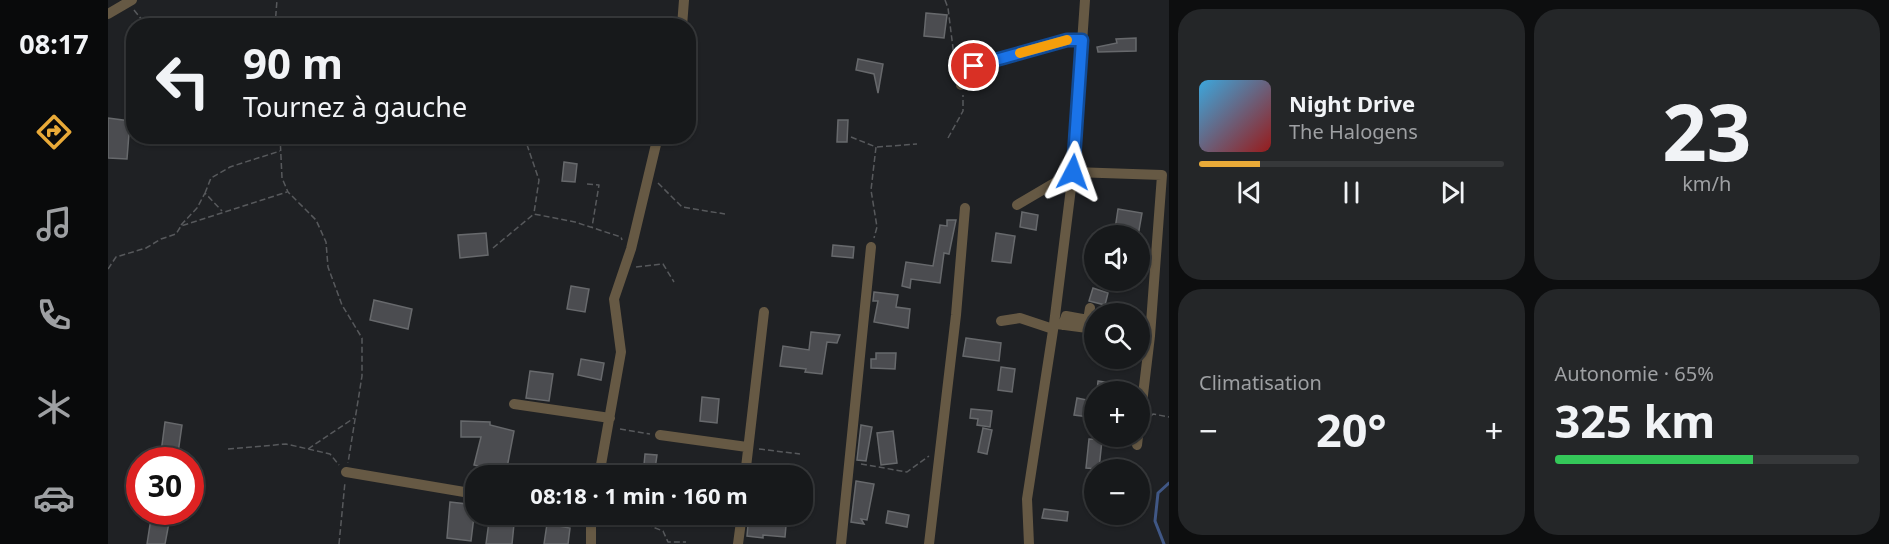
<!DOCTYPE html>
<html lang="fr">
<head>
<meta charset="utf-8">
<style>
	:root { --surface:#17191b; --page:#242628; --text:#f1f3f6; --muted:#9ea0a3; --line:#36383a; --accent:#e9aa38 }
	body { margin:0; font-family:"Noto Sans",sans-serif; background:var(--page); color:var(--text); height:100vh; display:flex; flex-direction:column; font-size:22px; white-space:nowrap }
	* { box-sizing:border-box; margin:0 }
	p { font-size:20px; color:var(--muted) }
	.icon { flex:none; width:33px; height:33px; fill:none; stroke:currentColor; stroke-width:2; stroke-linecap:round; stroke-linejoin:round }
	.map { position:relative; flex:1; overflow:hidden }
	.side { display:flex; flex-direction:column; gap:9px; padding:9px; background:#0d0e0f; width:720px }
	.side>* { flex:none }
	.top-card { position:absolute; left:18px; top:18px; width:570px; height:126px; border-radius:24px; box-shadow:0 2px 4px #0004,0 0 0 2px var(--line); background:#17191b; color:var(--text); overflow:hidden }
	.fabs { position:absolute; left:976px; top:225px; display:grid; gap:12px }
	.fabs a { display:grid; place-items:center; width:66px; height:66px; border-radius:50%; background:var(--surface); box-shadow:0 2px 4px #0004,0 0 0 2px var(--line); font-size:30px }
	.speed { position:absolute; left:18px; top:447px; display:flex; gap:12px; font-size:30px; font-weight:700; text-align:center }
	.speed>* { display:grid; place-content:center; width:78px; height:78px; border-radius:50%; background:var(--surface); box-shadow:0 2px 4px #0004,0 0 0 2px var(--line); line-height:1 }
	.speed .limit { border:9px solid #d22; background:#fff; color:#111 }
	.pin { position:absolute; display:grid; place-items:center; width:51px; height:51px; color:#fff; margin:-26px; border:3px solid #fff; border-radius:50%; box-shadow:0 2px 6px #0007 }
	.me { position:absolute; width:66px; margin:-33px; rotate:4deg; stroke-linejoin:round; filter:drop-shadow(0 0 4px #0008) }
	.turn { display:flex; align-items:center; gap:21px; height:126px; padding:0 18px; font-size:27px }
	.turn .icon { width:78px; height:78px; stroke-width:2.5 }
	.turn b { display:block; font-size:42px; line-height:51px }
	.big { font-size:45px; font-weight:700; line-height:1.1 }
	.side .tile { flex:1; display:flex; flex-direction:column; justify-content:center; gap:9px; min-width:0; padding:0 21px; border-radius:24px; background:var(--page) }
	.side .dial { align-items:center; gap:0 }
	.dial b { font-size:78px; line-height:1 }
	.song { display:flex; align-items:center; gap:18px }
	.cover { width:72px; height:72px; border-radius:9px; background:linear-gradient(135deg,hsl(200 70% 55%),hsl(0 70% 35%)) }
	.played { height:6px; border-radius:3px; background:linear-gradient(90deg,var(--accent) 20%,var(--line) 20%) }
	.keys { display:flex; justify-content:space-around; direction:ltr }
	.heat { display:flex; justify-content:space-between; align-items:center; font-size:33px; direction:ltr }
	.charge { height:9px; border-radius:4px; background:linear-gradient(90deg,#34c759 65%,var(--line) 0) }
	.side .tiles { flex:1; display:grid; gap:9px; grid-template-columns:repeat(2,1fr) }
	.trip { position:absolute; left:357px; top:465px; width:348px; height:60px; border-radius:24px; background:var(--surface); box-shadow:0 2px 4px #0004,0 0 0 2px var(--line); font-weight:700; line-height:60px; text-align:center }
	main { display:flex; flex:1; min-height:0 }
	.dock { display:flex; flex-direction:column; width:108px; justify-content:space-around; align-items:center; background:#090a0b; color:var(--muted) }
	.dock .icon { width:42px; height:42px }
	.dock .selected { color:var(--accent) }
	.dock b { font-size:27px; color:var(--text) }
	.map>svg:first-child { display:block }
</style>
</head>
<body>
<main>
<nav class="dock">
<b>08:17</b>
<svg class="icon selected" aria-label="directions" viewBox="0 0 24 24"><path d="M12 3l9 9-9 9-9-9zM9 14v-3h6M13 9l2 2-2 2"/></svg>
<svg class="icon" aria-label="music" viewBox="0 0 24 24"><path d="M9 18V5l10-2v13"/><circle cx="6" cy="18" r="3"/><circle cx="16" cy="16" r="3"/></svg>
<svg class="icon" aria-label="phone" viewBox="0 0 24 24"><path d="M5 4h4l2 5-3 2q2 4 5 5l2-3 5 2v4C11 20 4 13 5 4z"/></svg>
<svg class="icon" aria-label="climate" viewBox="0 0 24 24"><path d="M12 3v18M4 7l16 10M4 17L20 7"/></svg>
<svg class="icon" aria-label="car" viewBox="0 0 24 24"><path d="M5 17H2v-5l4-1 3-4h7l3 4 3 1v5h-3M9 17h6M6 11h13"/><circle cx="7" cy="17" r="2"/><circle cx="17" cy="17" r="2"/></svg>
</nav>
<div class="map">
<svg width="1061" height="544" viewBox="0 0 1061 544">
	<rect width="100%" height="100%" fill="#1f2124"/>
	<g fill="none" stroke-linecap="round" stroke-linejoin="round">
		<path stroke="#405785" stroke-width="3" d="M1056 544 1047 521 1050 493 1061 483"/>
	</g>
	<path fill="#4b4c50" stroke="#67696c" stroke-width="1.5" d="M818 13 839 15 836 38 816 36Z
		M1028 38V51L990 52 989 47 1009 43 1008 39Z
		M750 59 775 64 770 93 766 74 748 70Z
		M0 118 22 121 19 159 0 158Z
		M730 120H740L739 142H729Z
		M456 162 469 164 467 182 454 181Z
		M1010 209 1034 213 1030 236H1006Z
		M914 212 930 215 928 230 912 227Z
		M839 220H848L841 254 836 253 832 283 803 279 802 288 794 286 798 262 825 266 832 225 839 226Z
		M378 233 380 255 352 258 350 235Z
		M888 233 907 236 903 263 884 261Z
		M725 245 746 247 745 258 724 256Z
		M463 286 481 289 477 312 459 309Z
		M985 288 1000 293 997 305 981 301Z
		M766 292 790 295 788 307 802 309 800 328 766 322 770 301H765Z
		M266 300 304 309 300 329 262 320Z
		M703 332 732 335 729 343 719 342 714 374 697 372 698 369 672 366 675 346 701 350Z
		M858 338 893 343 891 361 855 356Z
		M768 353H788L787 369 763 368V359H768Z
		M473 359 496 363 493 380 470 375Z
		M893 367 907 369 904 392 890 390Z
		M422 371 445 374 441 401 418 398Z
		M990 381 1028 387V392H989Z
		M594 397 611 399 609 423 592 421Z
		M969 398 984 401 981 417 966 415Z
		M863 409 884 411 882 427 869 425 870 419 862 418Z
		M353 421 382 422V425L406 431 398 473 366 465 373 437H353Z
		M57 422 74 425 69 460H52Z
		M753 425 764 427 758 461 749 460Z
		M875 428 884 430 879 454 870 452Z
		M785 431 789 463 773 465 769 433Z
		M981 439 994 440 991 469 978 468Z
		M537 454 549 455 546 476H535Z
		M748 481 766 484 759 520 753 519 756 524 743 522Z
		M342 502 359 504 358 507 367 508 363 541 339 538Z
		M936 509 960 512 959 521 934 518Z
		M780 511 801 515 799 527 778 523Z
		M44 512H63L57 544H39Z
		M382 514H407L404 544H378Z
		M641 514H679L677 537 655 535V538L639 536Z
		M439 524 462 528 460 544H436Z"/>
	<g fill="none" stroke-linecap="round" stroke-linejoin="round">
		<path stroke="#57595c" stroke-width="1.5" stroke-dasharray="6 3" stroke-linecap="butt" d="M837 0 840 8 846 56 844 64
			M26 10 39 26
			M167 26 169 0
			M172 136 174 178 180 192 208 220 218 242 220 267 234 305 254 338V376L240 463
			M416 136 431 180 426 213
			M743 137 768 147 763 190 769 227 766 238
			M840 138 855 111V95
			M769 147 809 144
			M550 183 574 207 617 214
			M479 184 491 185 484 227
			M97 193 103 178 122 167 172 151
			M73 225 89 208 97 193 114 211
			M385 248 426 214 467 222 513 237 514 240
			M528 267 555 264 566 282
			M0 269 8 257 38 248 53 239 68 234 73 226 179 192
			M1043 416 1045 414 1061 417
			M512 429 542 434
			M120 449 178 444 222 454 231 465
			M200 449 246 418
			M651 449 692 454
			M753 464 799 472 821 456
			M494 516 537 524 555 531 560 542H578
			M231 544 237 482"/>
		<path stroke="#665944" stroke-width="10" d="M0 14 24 0
			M574 26 576 0
			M853 85V70L959 40H974
			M909 205 965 172 1054 175 1042 336 1032 420
			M893 321 912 318 945 329
			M949 324 987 329
			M955 325 958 316 980 320 982 308
			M406 404 502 418
			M552 435 639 447
			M1029 445 1030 436
			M238 472 368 494
			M491 476 513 352 506 299 523 249 550 136
			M637 476 656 312
			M483 544V514
			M630 544 634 514
			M733 544 763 247
			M821 544 848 315 857 208
			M921 544 919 499 946 324 965 172 977 0"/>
	</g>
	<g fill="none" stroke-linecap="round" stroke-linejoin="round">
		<defs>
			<path id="route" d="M866 66 959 40H974L965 172"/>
		</defs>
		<use href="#route" stroke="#114b97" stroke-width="15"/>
		<use href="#route" stroke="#1a73e8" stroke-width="10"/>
		<path stroke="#f59e0b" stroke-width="10" d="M912 53 959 40"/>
	</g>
</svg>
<div class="fabs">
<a><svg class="icon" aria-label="sound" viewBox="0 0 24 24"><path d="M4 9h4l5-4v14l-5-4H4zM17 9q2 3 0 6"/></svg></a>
<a><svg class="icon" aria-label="search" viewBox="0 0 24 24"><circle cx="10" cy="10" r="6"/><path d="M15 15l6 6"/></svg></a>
<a>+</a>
<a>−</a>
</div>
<div class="speed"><div class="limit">30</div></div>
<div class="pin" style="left:866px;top:66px;background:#d93025"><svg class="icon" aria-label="arrive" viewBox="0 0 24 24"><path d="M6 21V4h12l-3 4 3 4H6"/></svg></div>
<svg class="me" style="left:965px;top:172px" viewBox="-20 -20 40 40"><path d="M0-17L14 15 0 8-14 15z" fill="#1a73e8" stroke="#fff" stroke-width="4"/></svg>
<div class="trip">08:18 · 1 min · 160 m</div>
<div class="top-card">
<div class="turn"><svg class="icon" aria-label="left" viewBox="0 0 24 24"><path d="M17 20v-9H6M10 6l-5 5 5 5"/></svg><div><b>90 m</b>Tournez à gauche</div></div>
</div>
</div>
<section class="side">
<div class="tiles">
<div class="tile">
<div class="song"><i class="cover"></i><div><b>Night Drive</b><p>The Halogens</p></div></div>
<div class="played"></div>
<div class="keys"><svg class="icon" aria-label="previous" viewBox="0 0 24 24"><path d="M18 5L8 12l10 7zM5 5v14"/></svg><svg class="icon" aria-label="pause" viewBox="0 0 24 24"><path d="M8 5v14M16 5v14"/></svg><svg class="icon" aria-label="next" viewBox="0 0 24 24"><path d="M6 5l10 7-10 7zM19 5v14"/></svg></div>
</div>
<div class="tile dial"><b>23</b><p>km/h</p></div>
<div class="tile"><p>Climatisation</p>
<div class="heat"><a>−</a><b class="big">20°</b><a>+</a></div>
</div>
<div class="tile"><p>Autonomie · 65%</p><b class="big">325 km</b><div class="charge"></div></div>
</div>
</section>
</main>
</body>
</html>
